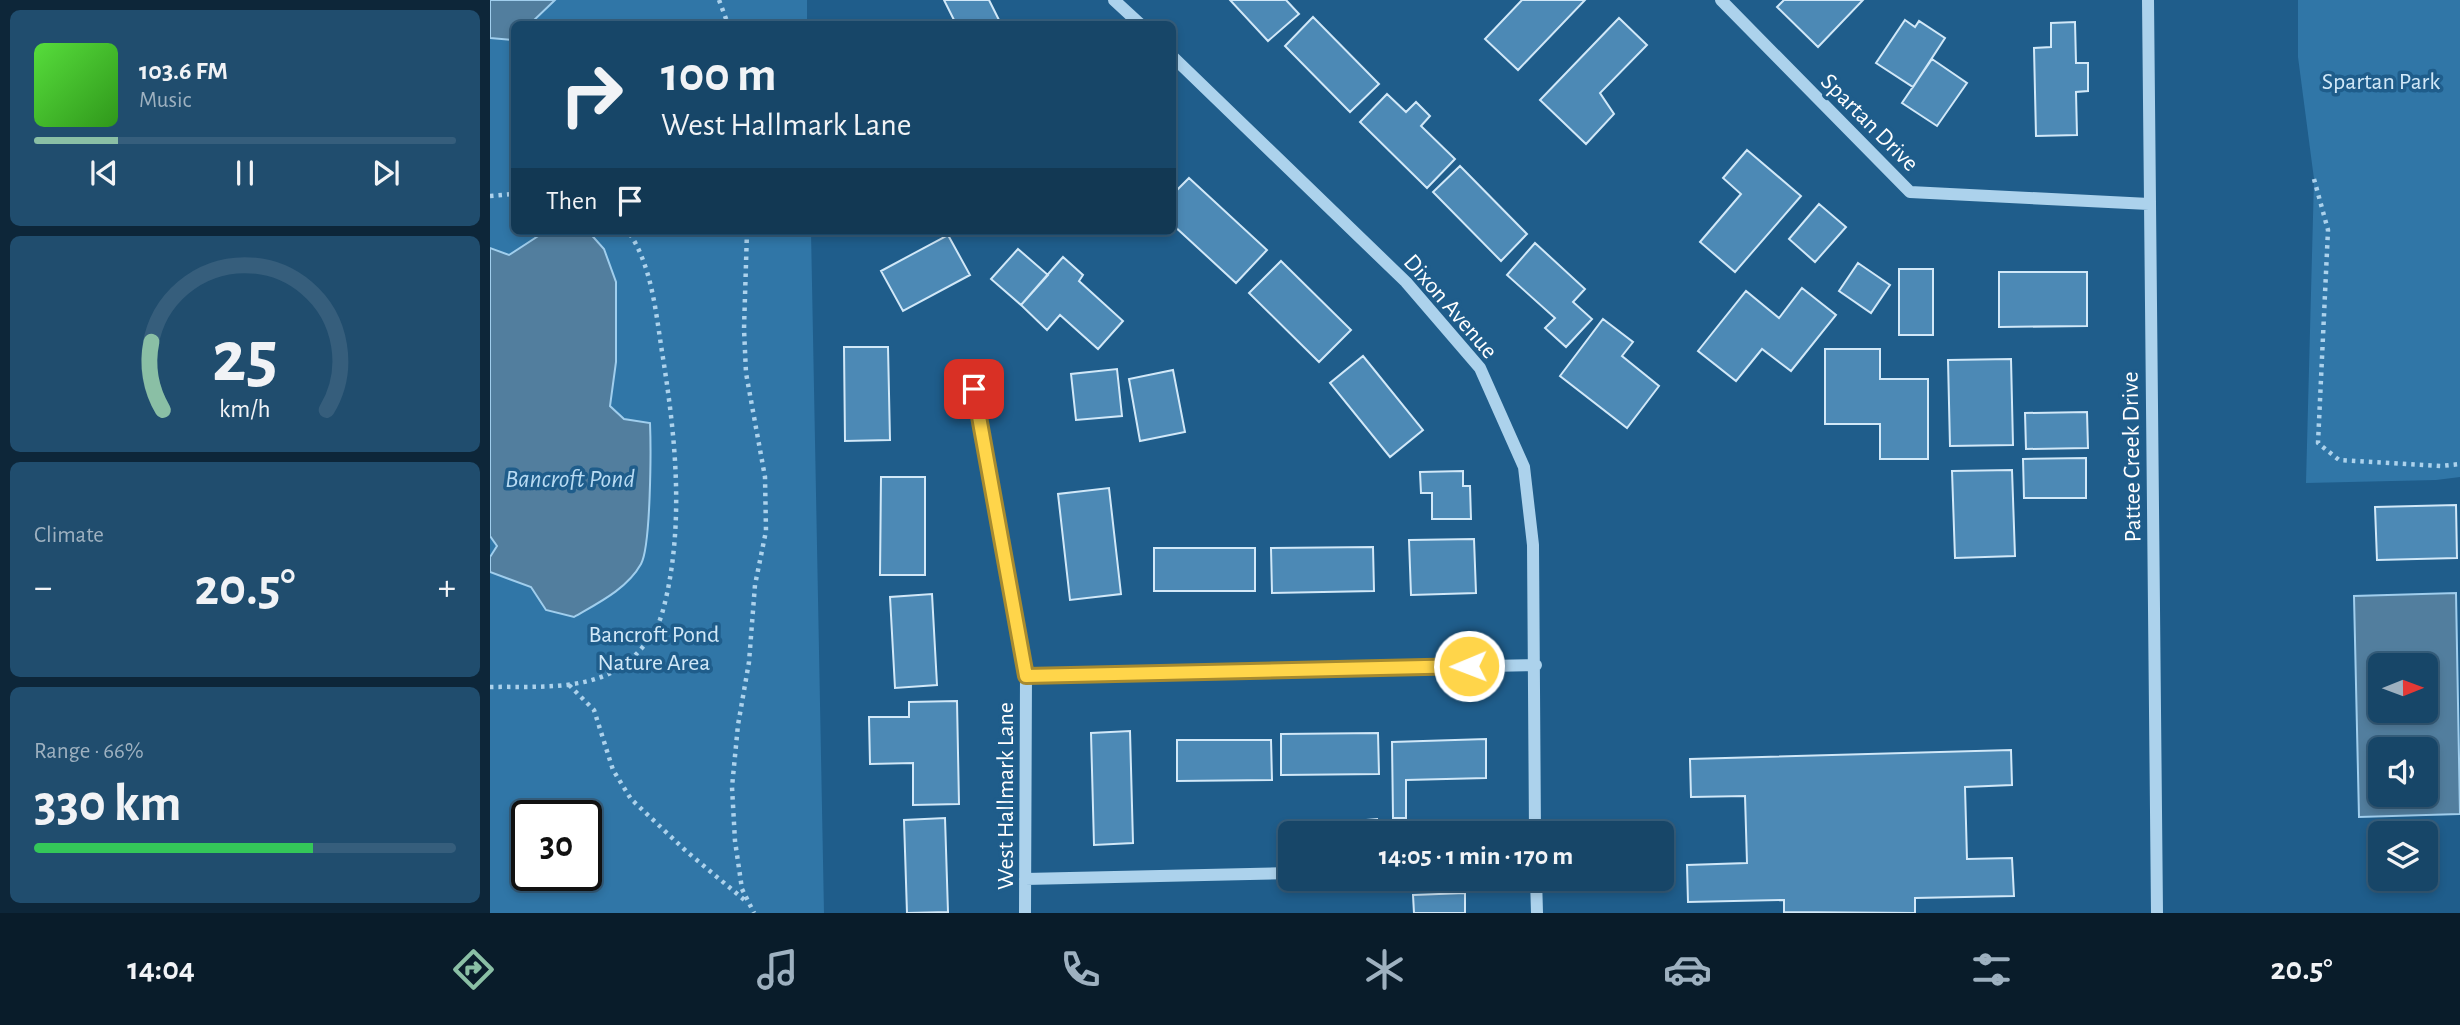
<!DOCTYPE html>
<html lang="en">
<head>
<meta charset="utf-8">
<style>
	:root { --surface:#174668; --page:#204d6e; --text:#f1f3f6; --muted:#9eb1c0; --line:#365e7c; --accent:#8abfa5 }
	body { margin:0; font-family:"Alegreya Sans",sans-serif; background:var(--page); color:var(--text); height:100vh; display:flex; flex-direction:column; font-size:26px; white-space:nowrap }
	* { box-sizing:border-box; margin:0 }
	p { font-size:23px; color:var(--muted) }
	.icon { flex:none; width:38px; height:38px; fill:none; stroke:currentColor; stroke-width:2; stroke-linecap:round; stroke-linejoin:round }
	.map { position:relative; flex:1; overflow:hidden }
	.side { display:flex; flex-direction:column; gap:10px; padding:10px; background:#0d2639; width:490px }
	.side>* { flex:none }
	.hud { position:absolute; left:21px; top:21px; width:665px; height:214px; border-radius:10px; box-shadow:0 4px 10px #0003,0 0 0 2px var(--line); background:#174668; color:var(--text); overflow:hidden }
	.needle { width:46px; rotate:89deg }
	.fabs { position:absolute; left:1878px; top:653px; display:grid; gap:14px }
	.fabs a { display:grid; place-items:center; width:70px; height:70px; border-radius:10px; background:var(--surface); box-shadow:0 4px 10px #0003,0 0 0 2px var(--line); font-size:35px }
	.speed { position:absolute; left:21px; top:800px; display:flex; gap:14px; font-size:35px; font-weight:700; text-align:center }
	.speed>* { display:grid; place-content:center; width:91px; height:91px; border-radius:50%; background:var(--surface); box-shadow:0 4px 10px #0003,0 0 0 2px var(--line); line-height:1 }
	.speed .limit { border:4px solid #111; border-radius:10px; background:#fff; color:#111 }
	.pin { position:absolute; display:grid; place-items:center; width:60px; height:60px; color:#fff; margin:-30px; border-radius:14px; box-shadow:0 4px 10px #0006 }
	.me { position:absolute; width:77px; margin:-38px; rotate:269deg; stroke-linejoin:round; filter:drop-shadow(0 0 5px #0008) }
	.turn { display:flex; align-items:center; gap:24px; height:147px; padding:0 35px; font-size:32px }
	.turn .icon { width:91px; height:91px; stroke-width:2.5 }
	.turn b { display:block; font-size:49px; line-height:60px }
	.then { display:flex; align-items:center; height:66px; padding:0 35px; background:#0003; gap:14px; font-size:26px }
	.big { font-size:52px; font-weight:600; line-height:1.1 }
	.side .widget { flex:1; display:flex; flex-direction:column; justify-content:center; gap:10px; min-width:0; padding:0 24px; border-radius:10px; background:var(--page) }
	.side .dial { align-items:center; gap:0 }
	.dial svg { height:182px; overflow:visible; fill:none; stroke:var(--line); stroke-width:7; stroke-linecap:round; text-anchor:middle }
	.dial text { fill:var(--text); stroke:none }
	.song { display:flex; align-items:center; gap:21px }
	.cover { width:84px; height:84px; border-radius:10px; background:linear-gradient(135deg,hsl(110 70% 55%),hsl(110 70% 35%)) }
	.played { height:7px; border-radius:4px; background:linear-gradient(90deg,var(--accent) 20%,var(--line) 20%) }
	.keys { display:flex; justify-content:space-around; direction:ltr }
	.heat { display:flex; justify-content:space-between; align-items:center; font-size:38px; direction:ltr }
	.charge { height:10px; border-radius:5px; background:linear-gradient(90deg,#34c759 66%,var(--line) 0) }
	.trip { position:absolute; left:788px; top:821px; width:396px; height:70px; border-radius:10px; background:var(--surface); box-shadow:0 4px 10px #0003,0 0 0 2px var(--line); font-weight:600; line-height:70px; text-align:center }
	.menu { display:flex; height:112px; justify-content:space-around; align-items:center; background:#091c2a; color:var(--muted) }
	.menu .icon { width:49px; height:49px }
	.menu .active { color:var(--accent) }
	.menu b { font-size:32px; color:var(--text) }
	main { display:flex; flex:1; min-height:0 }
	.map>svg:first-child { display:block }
</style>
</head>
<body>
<main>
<section class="side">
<div class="widget">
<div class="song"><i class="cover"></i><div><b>103.6 FM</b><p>Music</p></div></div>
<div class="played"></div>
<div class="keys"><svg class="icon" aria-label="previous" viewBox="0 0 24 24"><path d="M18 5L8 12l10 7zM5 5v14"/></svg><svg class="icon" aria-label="pause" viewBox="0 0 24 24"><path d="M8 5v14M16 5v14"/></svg><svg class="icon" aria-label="next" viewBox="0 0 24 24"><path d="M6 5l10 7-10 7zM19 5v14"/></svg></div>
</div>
<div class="widget dial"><svg viewBox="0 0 100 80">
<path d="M14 69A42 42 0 1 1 86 69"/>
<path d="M14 69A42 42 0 0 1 9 39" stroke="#8abfa5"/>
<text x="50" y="56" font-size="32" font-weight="700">25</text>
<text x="50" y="72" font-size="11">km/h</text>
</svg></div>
<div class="widget"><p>Climate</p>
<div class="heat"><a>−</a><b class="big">20.5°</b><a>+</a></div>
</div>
<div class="widget"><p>Range · 66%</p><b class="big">330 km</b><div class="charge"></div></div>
</section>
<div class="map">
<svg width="1970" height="913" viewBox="0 0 1970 913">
	<rect width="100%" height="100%" fill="#1f5d8b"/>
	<path fill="#3076a7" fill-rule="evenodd" d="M0 0H317V24H24V231H321L334 913H0ZM37 816H96V875H37Z
		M1808 0H1970V477L1946 480 1816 483 1824 179 1808 57Z"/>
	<path fill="#527e9e" stroke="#a0ceed" stroke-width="2" fill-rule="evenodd" d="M0 0H65L40 24H24L23 40 0 38Z
		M56 231H98L114 249 126 282V362L120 406 134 419 160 423C161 448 161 546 151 564 137 589 108 603 84 617L56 610 41 587 0 572V557L7 546 0 536V248L19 255Z
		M1966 593 1970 814 1869 817 1864 596ZM1890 665H1936V710H1890ZM1890 749H1936V794H1890Z"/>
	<path fill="#4c89b5" stroke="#d1e8f8" stroke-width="2" d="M454 0H499L511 24H466Z
		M740 0H796L809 14 778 41Z
		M1032 0H1095L1028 70 995 39Z
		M1294 0H1373L1328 47 1287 7Z
		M823 17 889 84 860 112 795 46Z
		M1129 18 1157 45 1110 93 1124 114 1096 144 1050 100Z
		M1415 20 1425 27 1429 21 1455 38 1423 87 1386 63Z
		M1585 22 1586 63H1598V91L1586 92 1587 135 1546 136 1544 48 1561 47V23Z
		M1442 59 1477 83 1447 126 1412 103Z
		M897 94 916 112 926 102 940 116 931 126 965 159 937 188 870 122Z
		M1257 150 1311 196 1245 272 1210 242 1251 194 1233 178Z
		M970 166 1037 234 1011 261 943 192Z
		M699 178 777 250 746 283 682 224V195Z
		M1329 204 1356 227 1325 262 1299 239Z
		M458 235 480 275 413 311 391 271Z
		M1045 243 1095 289 1083 302 1102 319 1076 347 1055 328 1065 318 1017 275Z
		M528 249 558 275 531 305 501 279Z
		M573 257 593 275 589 281 633 321 608 349 570 315 557 330 531 305Z
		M791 261 861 330 829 362 759 293Z
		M1368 263 1400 285 1381 313 1349 291Z
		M1409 269H1443V335H1409Z
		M1509 272H1597V326L1509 327Z
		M1312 288 1346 315 1301 371 1272 349 1246 381 1208 351 1256 291 1289 318Z
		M1113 319 1143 342 1132 356 1169 386 1137 428 1070 376Z
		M354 347H398L400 440 355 441Z
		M1335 349H1390V379H1438V459H1390V424H1335Z
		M873 356 933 430 900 457 840 383Z
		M1521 359 1523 445 1460 446 1458 360Z
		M627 369 632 416 586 420 581 374Z
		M683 370 695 432 650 441 639 379Z
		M1597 412 1598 448 1536 449 1535 413Z
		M1596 458V498H1534L1533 459Z
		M1522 470 1525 556 1465 558 1462 471Z
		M973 471V486H980L981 519H942V493H931L930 472Z
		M391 477H435V575H390Z
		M619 488 631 594 580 600 568 494Z
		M1966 505 1967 558 1887 560 1885 507Z
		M984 539 986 593 921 595 919 540Z
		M883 547 884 591 782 593 781 548Z
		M664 548H765V591H664Z
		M442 594 447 685 405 688 400 597Z
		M467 701 469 804 423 805V763L380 764 379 717H419V702Z
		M640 731 643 843 604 845 601 733Z
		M888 733 889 774 791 775V734Z
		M996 739V778L916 780V818H903L902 742Z
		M687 740H781L782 780 687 781Z
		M1521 750 1522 785 1475 787 1477 859 1522 858 1524 896 1425 898V913L1294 912V900L1198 902 1197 865 1257 863 1255 796 1201 797 1200 759Z
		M455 818 458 912 417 913 414 820Z
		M887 819V833H865V821Z
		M975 893V913H924L923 895Z"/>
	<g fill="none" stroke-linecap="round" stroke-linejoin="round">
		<path stroke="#acd2ec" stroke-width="4.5" stroke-dasharray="3.5 5" stroke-linecap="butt" d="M229 0 238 24
			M1824 179 1838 230 1828 443 1849 460 1951 466 1970 464
			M0 196 24 194
			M257 231 254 329 256 373 275 477 276 531 265 585 259 662 248 725 242 787 245 841 252 889 264 913
			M79 685 104 710 123 770 141 799 196 851 258 903
			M0 687C45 686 101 692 138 662 146 655 157 643 163 634 171 622 175 603 178 589 193 513 185 434 173 358 166 316 163 267 138 231"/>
		<path stroke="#acd2ec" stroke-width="12" d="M624 0 650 24
			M1231 0 1420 192 1659 204
			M1658 0 1667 913
			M682 56 916 282 990 368 1034 467 1043 545 1045 833
			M484 389 536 675 535 913
			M536 675 1046 665
			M1046 878 1047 913
			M535 879 800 873"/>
	</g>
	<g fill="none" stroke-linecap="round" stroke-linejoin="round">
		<defs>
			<path id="route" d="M484 389 536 676 979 666"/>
		</defs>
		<use href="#route" stroke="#a68a30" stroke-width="18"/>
		<use href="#route" stroke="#ffd54a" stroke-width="12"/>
	</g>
	<g text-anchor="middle" stroke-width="7" stroke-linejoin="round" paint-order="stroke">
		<g font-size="24" fill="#d1e8f8" stroke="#1f5d8b">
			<text x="1891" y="89">Spartan Park</text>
			<text x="164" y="642">Bancroft Pond<tspan x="164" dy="28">Nature Area</tspan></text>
		</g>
		<g font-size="24" fill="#fff" stroke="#1f5d8b">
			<text transform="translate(1380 122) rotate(45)" y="8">Spartan Drive</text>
			<text transform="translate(961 306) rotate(49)" y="8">Dixon Avenue</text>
			<text transform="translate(1641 457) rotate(-91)" y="8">Pattee Creek Drive</text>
			<text transform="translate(515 796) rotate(-90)" y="8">West Hallmark Lane</text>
		</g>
		<g font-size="26" font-style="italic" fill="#b8dbf3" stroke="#1f5d8b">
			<text x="80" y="487">Bancroft Pond</text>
		</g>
	</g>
</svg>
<div class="fabs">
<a><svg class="needle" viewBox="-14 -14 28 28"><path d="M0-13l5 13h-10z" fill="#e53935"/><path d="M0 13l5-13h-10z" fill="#9eb1c0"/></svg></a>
<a><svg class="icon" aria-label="sound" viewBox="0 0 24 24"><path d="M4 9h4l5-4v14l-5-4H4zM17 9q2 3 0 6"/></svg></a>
<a><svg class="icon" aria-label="layers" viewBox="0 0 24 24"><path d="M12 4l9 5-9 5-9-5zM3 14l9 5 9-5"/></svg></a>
</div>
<div class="speed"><div class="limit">30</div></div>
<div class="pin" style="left:484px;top:389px;background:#d93025"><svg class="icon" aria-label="arrive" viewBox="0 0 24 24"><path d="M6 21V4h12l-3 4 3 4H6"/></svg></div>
<svg class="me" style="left:979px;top:666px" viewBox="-20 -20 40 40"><circle r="17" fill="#ffd54a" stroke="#fff" stroke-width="3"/><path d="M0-11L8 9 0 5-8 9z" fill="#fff"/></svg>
<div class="trip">14:05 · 1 min · 170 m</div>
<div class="hud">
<div class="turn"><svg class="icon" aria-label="right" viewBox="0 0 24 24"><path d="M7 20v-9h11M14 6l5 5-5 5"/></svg><div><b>100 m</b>West Hallmark Lane</div></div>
<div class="then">Then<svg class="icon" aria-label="arrive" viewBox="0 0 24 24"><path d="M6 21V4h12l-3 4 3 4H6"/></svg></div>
</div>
</div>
</main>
<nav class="menu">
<b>14:04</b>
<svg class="icon active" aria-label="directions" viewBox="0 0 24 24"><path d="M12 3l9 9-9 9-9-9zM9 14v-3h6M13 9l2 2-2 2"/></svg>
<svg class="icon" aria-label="music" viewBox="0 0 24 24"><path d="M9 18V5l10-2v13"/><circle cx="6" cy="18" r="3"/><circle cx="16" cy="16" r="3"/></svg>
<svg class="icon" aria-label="phone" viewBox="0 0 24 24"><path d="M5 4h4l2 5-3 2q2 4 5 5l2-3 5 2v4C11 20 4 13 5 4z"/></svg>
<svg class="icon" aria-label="climate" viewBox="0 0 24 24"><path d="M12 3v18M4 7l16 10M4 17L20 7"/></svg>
<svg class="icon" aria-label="car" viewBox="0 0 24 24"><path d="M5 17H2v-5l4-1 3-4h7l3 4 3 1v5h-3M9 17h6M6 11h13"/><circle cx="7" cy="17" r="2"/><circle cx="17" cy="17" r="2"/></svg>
<svg class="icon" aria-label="filters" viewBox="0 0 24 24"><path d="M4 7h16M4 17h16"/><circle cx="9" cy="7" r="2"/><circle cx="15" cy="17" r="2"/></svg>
<b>20.5°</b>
</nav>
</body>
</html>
